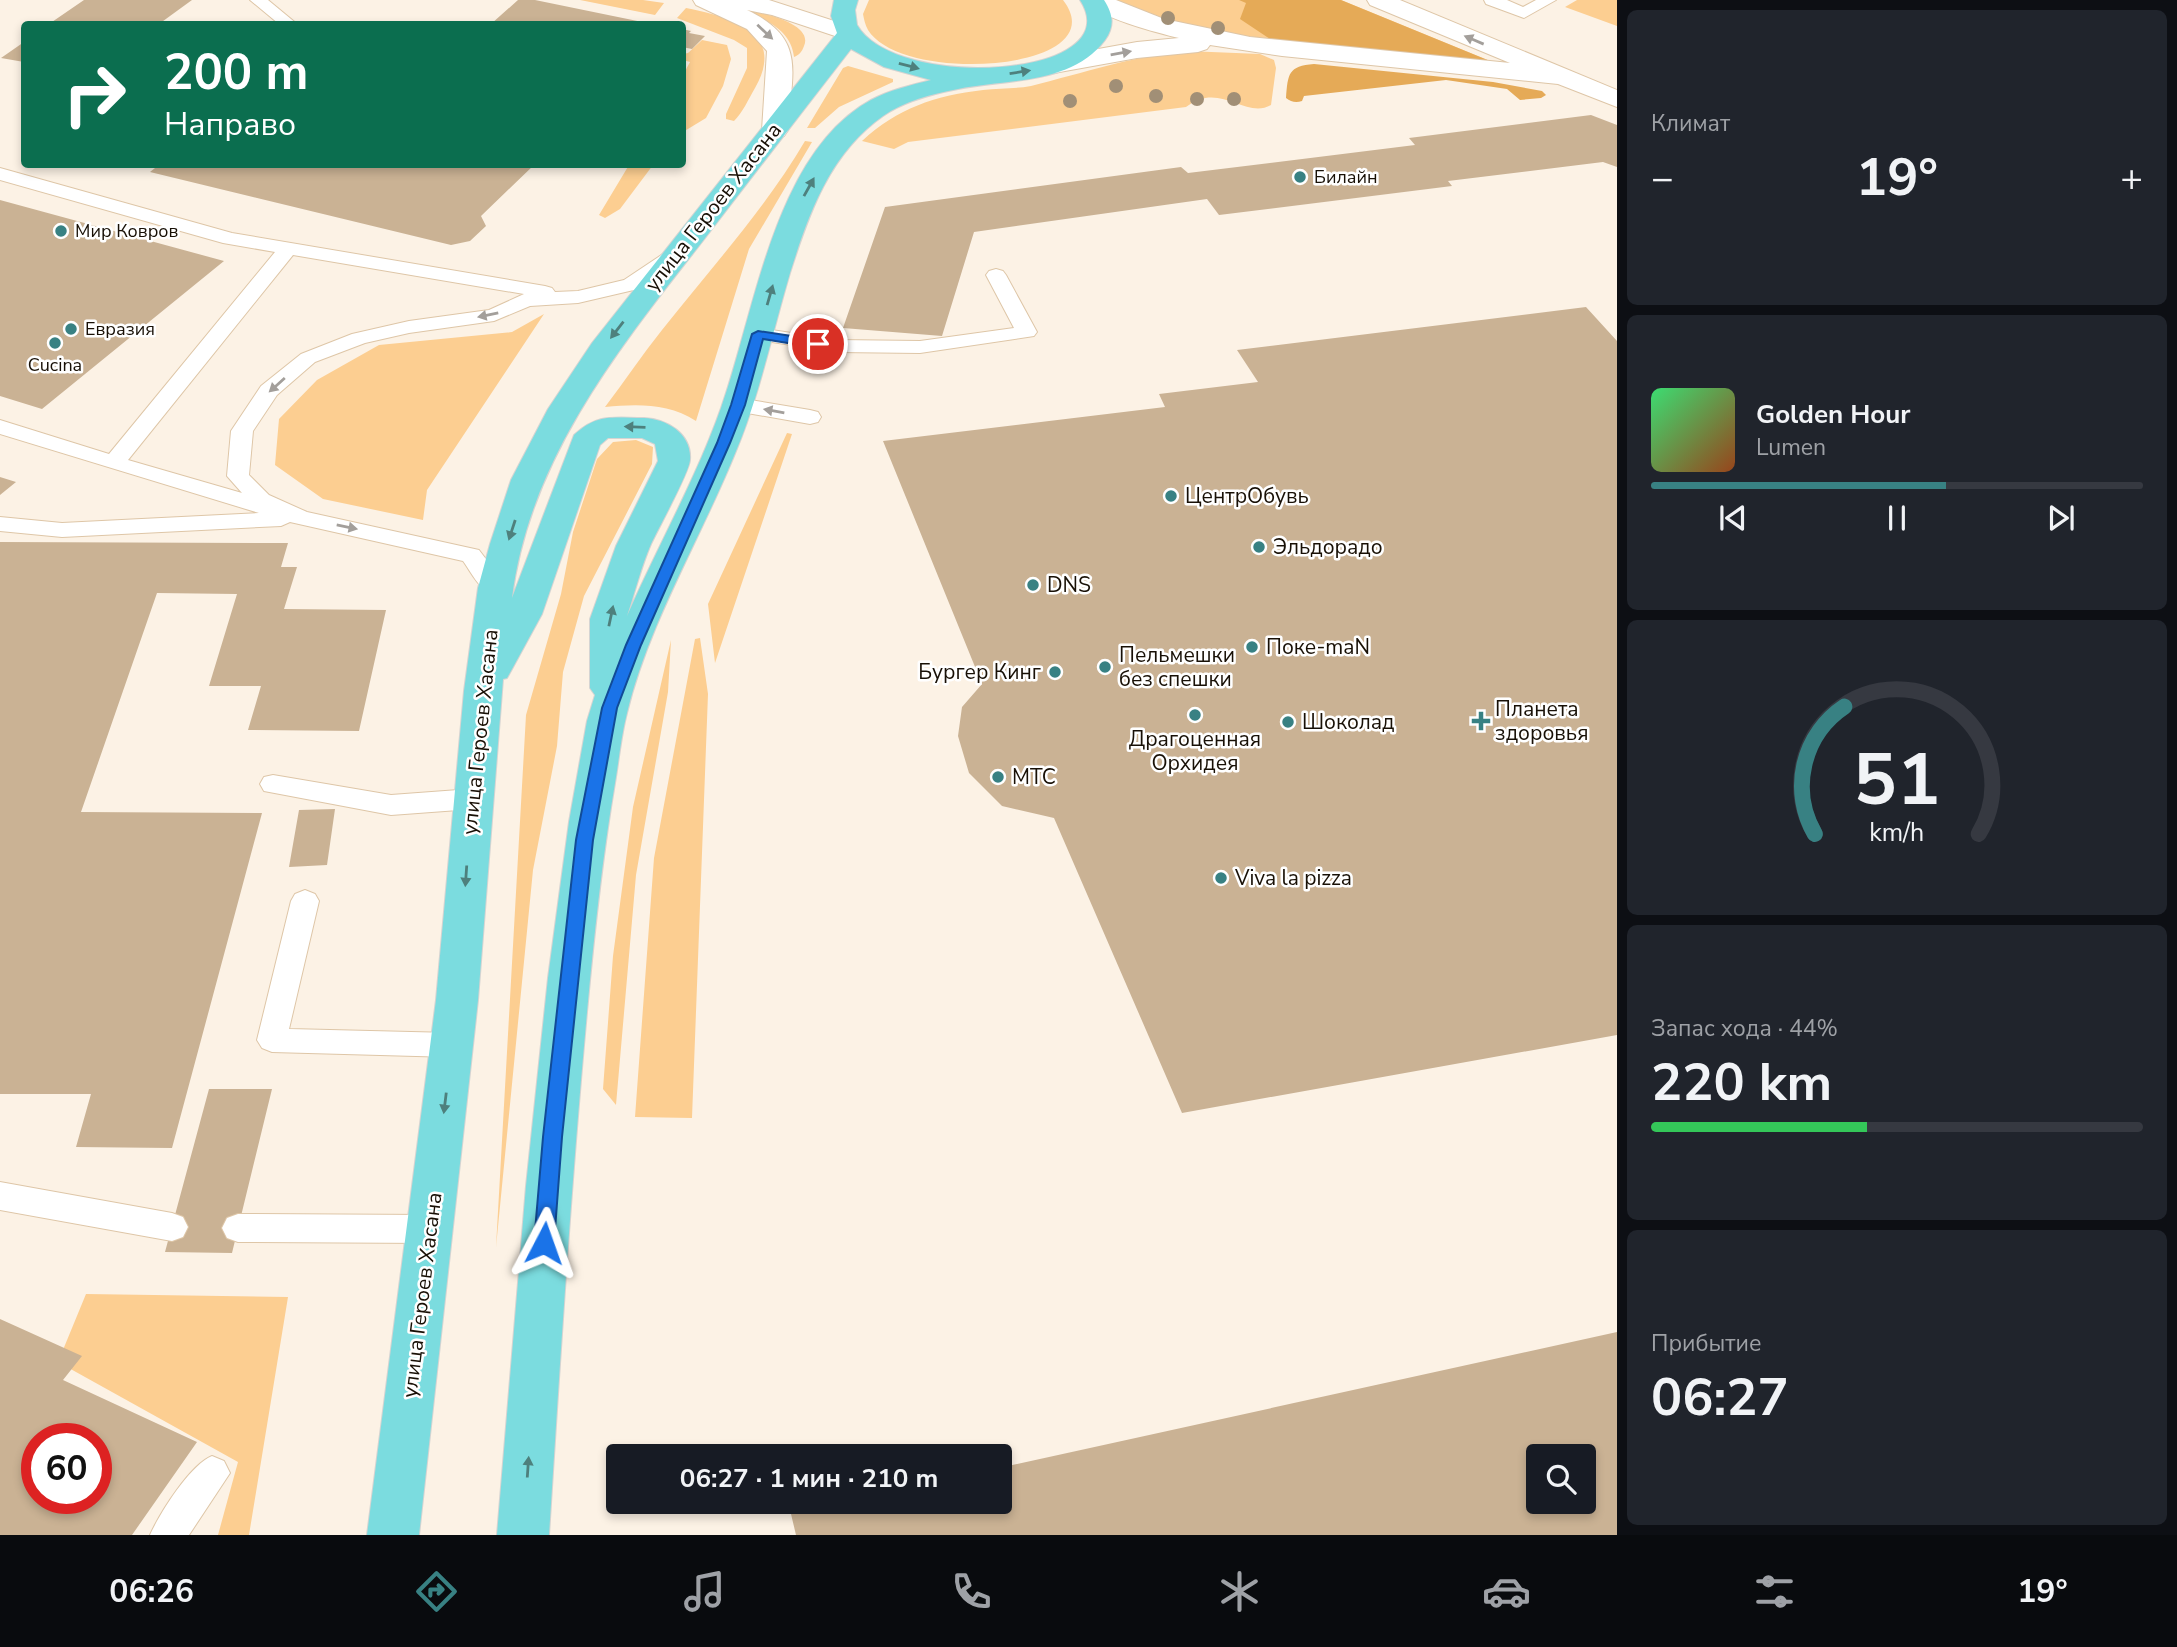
<!DOCTYPE html>
<html lang="ru">
<head>
<meta charset="utf-8">
<style>
	:root { --surface:#171b24; --page:#20242c; --text:#f1f3f6; --muted:#9ea1a6; --line:#363941; --accent:#388183 }
	body { margin:0; font-family:"Nunito Sans",sans-serif; background:var(--page); color:var(--text); height:100vh; display:flex; flex-direction:column; font-size:26px; white-space:nowrap }
	* { box-sizing:border-box; margin:0 }
	p { font-size:23px; color:var(--muted) }
	.icon { flex:none; width:38px; height:38px; fill:none; stroke:currentColor; stroke-width:2; stroke-linecap:round; stroke-linejoin:round }
	.map { position:relative; flex:1; overflow:hidden }
	.details { display:flex; flex-direction:column; gap:10px; padding:10px; background:#0d0f14; width:560px }
	.details>* { flex:none }
	.banner { position:absolute; left:21px; top:21px; width:665px; height:147px; border-radius:7px; box-shadow:0 4px 10px #0003; background:#0b6e4f; color:#fff; overflow:hidden }
	.controls { position:absolute; left:1526px; top:1444px; display:grid; gap:14px }
	.controls a { display:grid; place-items:center; width:70px; height:70px; border-radius:7px; background:var(--surface); box-shadow:0 4px 10px #0003; font-size:35px }
	.speed { position:absolute; left:21px; top:1423px; display:flex; gap:14px; font-size:35px; font-weight:700; text-align:center }
	.speed>* { display:grid; place-content:center; width:91px; height:91px; border-radius:50%; background:var(--surface); box-shadow:0 4px 10px #0003; line-height:1 }
	.speed .limit { border:10px solid #d22; background:#fff; color:#111 }
	.pin { position:absolute; display:grid; place-items:center; width:60px; height:60px; color:#fff; margin:-30px; border:4px solid #fff; border-radius:50%; box-shadow:0 2px 7px #0007 }
	.me { position:absolute; width:77px; margin:-38px; rotate:4deg; stroke-linejoin:round; filter:drop-shadow(0 0 5px #0008) }
	.turn { display:flex; align-items:center; gap:24px; height:147px; padding:0 28px; font-size:32px }
	.turn .icon { width:91px; height:91px; stroke-width:2.5 }
	.turn b { display:block; font-size:49px; line-height:60px }
	.big { font-size:52px; font-weight:700; line-height:1.1 }
	.details .tile { flex:1; display:flex; flex-direction:column; justify-content:center; gap:10px; min-width:0; padding:0 24px; border-radius:10px; background:var(--page) }
	.details .dial { align-items:center; gap:0 }
	.dial svg { height:182px; overflow:visible; fill:none; stroke:var(--line); stroke-width:7; stroke-linecap:round; text-anchor:middle }
	.dial text { fill:var(--text); stroke:none }
	.song { display:flex; align-items:center; gap:21px }
	.cover { width:84px; height:84px; border-radius:10px; background:linear-gradient(135deg,hsl(140 70% 55%),hsl(20 70% 35%)) }
	.played { height:7px; border-radius:4px; background:linear-gradient(90deg,var(--accent) 60%,var(--line) 60%) }
	.keys { display:flex; justify-content:space-around; direction:ltr }
	.heat { display:flex; justify-content:space-between; align-items:center; font-size:38px; direction:ltr }
	.charge { height:10px; border-radius:5px; background:linear-gradient(90deg,#34c759 44%,var(--line) 0) }
	.trip { position:absolute; left:606px; top:1444px; width:406px; height:70px; border-radius:7px; background:var(--surface); box-shadow:0 4px 10px #0003; font-weight:700; line-height:70px; text-align:center }
	.dock { display:flex; height:112px; justify-content:space-around; align-items:center; background:#090b0e; color:var(--muted) }
	.dock .icon { width:49px; height:49px }
	.dock .on { color:var(--accent) }
	.dock b { font-size:32px; color:var(--text) }
	main { display:flex; flex:1; min-height:0 }
	.map>svg:first-child { display:block }
</style>
</head>
<body>
<main>
<div class="map">
<svg width="1617" height="1535" viewBox="0 0 1617 1535">
	<rect width="100%" height="100%" fill="#fcf2e5"/>
	<path fill="#fcce91" d="M580 0H643L664 3 655 15Z
		M869 0H1063C1118 71 903 86 868 30 865 25 864 19 863 14Z
		M1115 0H1341L1490 61 1177 29Z
		M1577 0H1617V26L1565 7Z
		M733 7C750 10 815 21 804 46 802 52 799 55 794 57 791 27 758 16 733 7Z
		M686 8C731 17 787 32 755 88 748 100 743 112 734 121L726 119V114L747 68V48L734 40 677 18Z
		M702 40 727 45 731 59 723 86 706 118 683 132V75L690 62 683 60V54L688 53Z
		M1187 51 1260 54 1274 60 1276 68 1271 105C1245 120 1220 80 1186 107L908 142 894 149 862 141C898 108 934 96 983 90 999 88 1015 89 1031 86 1083 73 1133 56 1187 51Z
		M848 66 893 79V82L839 107 815 128H807L843 68Z
		M805 141 812 142 749 249 696 421C668 403 637 404 605 407 624 382 642 355 662 330 711 268 765 209 805 141Z
		M629 165H653L620 209 605 218 599 215Z
		M544 314 427 490 423 520 323 499 275 465 279 419 317 380 379 345 512 332Z
		M787 433 792 434 715 663 708 604Z
		M636 440 653 447 652 464 584 596 563 672 557 746 533 870 496 1247 526 715 561 594 573 532 597 459 613 442Z
		M700 638 708 694 692 1118 635 1117 654 858 695 639Z
		M671 640 668 692 636 875 616 1105 603 1089 613 956 633 807Z
		M86 1294 288 1297 249 1535H218L238 1462 58 1362Z"/>
	<path fill="#e5aa57" d="M1239 0H1341L1490 61 1270 39 1240 19 1246 3Z
		M1314 64 1493 82 1542 91 1546 95 1541 98 1520 100 1507 89 1446 80 1304 96 1302 101C1296 103 1291 102 1286 98 1288 74 1288 66 1314 64Z"/>
	<path fill="#cab294" fill-rule="evenodd" d="M84 0H192L159 24H49Z
		M518 0H535L652 24H491Z
		M682 29 691 31 689 33 705 36 692 49 682 47Z
		M24 42V62L1 58Z
		M1591 115 1617 125V167L1603 162 1448 181 1452 186 1219 215 1207 199 974 232 942 336 843 328 885 207 1181 167 1188 173 1415 145 1409 138Z
		M160 164 346 165 535 164 481 216 486 226 470 241 451 245 150 172Z
		M0 200 224 261 42 409 0 396Z
		M1586 307 1617 341V1035L1182 1113 1054 818 1002 806 969 773 958 736 962 707 982 684 883 441 1165 407 1159 394 1258 382 1237 350Z
		M0 477 16 482 0 495Z
		M0 542 288 543 281 567H297L284 609 386 610 359 731 248 730 261 686H209L237 594 157 593 81 812 262 813 172 1148 76 1147 91 1094H0Z
		M335 809 327 865 289 867 299 810Z
		M209 1089H272L232 1253 165 1252Z
		M0 1319 82 1356 63 1380 197 1442 132 1535H0ZM37 1438H96V1498H37Z
		M1617 1332V1535H796L791 1514 850 1502H999V1468ZM1538 1456H1584V1502H1538Z"/>
	<g fill="none" stroke-linecap="round" stroke-linejoin="round">
		<defs>
			<path id="lane" d="M250 0H268L297 24H279Z
				M1484 0H1507L1523 7 1536 0H1556L1524 18 1486 4Z
				M0 168 232 233 545 286 552 288 555 292 578 291 624 280 666 252H680L683 256 638 289 578 303 530 306 494 321 409 333 365 343 315 362 277 395 253 431 249 475 269 495 307 512 479 550 508 588 504 593C483 599 474 576 463 561L290 522 281 526 62 537 0 531V517L62 523 259 513 0 434V420L109 454 275 252 223 243 0 180ZM293 255 524 294 489 310 409 321 352 334 301 354 261 386 231 431 227 476 242 493 128 460Z
				M996 269 1003 271 1006 275 1037 332 1034 336 920 353 837 352 758 340 751 338 748 334 751 330 758 328 837 340 920 341 1014 328 986 275 989 271Z
				M738 398 810 410 818 412 821 417 818 422 810 424 730 410 727 405 730 400Z
				M273 775 391 795 472 789 481 792 485 799 481 806 472 809 391 815 264 791 260 784 264 777Z
				M305 890 315 894 319 901 289 1029 452 1033 463 1037 467 1045 463 1053 452 1057 272 1052 262 1048 257 1040 291 901 295 894Z
				M0 1182 172 1213 183 1217 188 1227 183 1237 172 1241 0 1210Z
				M238 1214 429 1215 440 1219 445 1229 440 1239 429 1243 238 1242 227 1238 222 1228 227 1218Z
				M212 1456 224 1461 230 1473 189 1535H150C160 1513 190 1465 212 1456Z"/>
			<path id="secondary" d="M693 0H769L859 29 862 34 859 39 850 41 772 15 747 10C808 39 791 72 788 130L784 136 775 138 766 136 762 130 767 51 747 29 696 5Z
				M1084 0H1116L1164 19 1250 37 1510 63 1370 5 1367 0H1400L1617 90V107L1558 84 1282 56 1210 45 1207 49 1198 52 1137 58 1054 73 1045 70 1041 65 1045 60 1054 57 1137 42 1179 38C1158 33 1096 17 1084 0Z"/>
			<path id="primary" d="M834 0H858L855 10 857 25C896 92 1131 78 1080 0H1104C1113 14 1115 26 1105 40 1072 85 1006 79 958 89 932 94 904 101 883 116 830 153 809 213 790 273 772 333 760 394 736 451 701 538 649 622 627 713 621 736 619 760 615 783 602 859 594 936 587 1012 571 1186 560 1361 549 1535H497L526 1186 548 978 569 822 587 721 595 695 590 688V619L616 546 658 461 655 444 642 438H608L600 445 542 614 512 669 507 678 503 679 478 1000 419 1535H367L436 1000 464 691 478 588 490 544 511 480 548 409 592 343 837 33 831 16ZM851 49 884 67 931 80C911 85 890 90 871 100 774 153 755 313 721 408 696 479 658 546 627 616 635 592 641 567 651 544 659 527 689 473 690 460 692 434 667 419 644 418 612 418 598 413 574 435L512 598C529 459 619 348 702 242 752 177 801 113 851 49Z"/>
		</defs>
		<use href="#lane" stroke="#dec6a7" stroke-width="2"/>
		<use href="#secondary" stroke="#dec6a7" stroke-width="2"/>
		<use href="#primary" stroke="#d5d4d2" stroke-width="2"/>
		<use href="#lane" fill="#fff" fill-rule="evenodd"/>
		<use href="#secondary" fill="#fff" fill-rule="evenodd"/>
		<use href="#primary" fill="#7bdcdf" fill-rule="evenodd"/>
	</g>
	<g fill="#a18f76">
		<circle cx="1168" cy="18" r="7"/>
		<circle cx="1218" cy="28" r="7"/>
		<circle cx="1116" cy="86" r="7"/>
		<circle cx="1156" cy="96" r="7"/>
		<circle cx="1197" cy="99" r="7"/>
		<circle cx="1234" cy="99" r="7"/>
		<circle cx="1070" cy="101" r="7"/>
	</g>
	<defs><path id="oneway-solid" d="M-6-.8H1V-3.2L6.5 0L1 3.2V.8H-6Z" transform="scale(1.75)"/></defs>
	<g fill="#a39f9b">
		<use href="#oneway-solid" transform="translate(765 32) rotate(43)"/>
		<use href="#oneway-solid" transform="translate(1474 40) rotate(-157)"/>
		<use href="#oneway-solid" transform="translate(1121 53) rotate(-10)"/>
		<use href="#oneway-solid" transform="translate(488 315) rotate(168)"/>
		<use href="#oneway-solid" transform="translate(277 385) rotate(138)"/>
		<use href="#oneway-solid" transform="translate(774 411) rotate(-170)"/>
		<use href="#oneway-solid" transform="translate(347 527) rotate(11)"/>
	</g>
	<g fill="#4e807d">
		<use href="#oneway-solid" transform="translate(909 66) rotate(15)"/>
		<use href="#oneway-solid" transform="translate(1020 72) rotate(-9)"/>
		<use href="#oneway-solid" transform="translate(809 187) rotate(-61)"/>
		<use href="#oneway-solid" transform="translate(770 295) rotate(-74)"/>
		<use href="#oneway-solid" transform="translate(617 330) rotate(128)"/>
		<use href="#oneway-solid" transform="translate(635 427) rotate(-178)"/>
		<use href="#oneway-solid" transform="translate(512 530) rotate(108)"/>
		<use href="#oneway-solid" transform="translate(611 616) rotate(-78)"/>
		<use href="#oneway-solid" transform="translate(466 876) rotate(94)"/>
		<use href="#oneway-solid" transform="translate(445 1103) rotate(97)"/>
		<use href="#oneway-solid" transform="translate(528 1467) rotate(-86)"/>
	</g>
	<path fill="#1a73e8" stroke="#114b97" stroke-width="2" d="M758 331 818 340 824 344 818 348 763 339 745 405 730 443 641 645 617 708 593 840 562 1137 554 1243 551 1249 544 1252 537 1249 534 1243 543 1137 576 840 602 708 626 645 717 443 731 405 752 334Z"/>
	<g fill="#388183" stroke="#fff" stroke-width="2.5">
		<circle cx="1300" cy="177" r="7"/>
		<circle cx="61" cy="231" r="7"/>
		<circle cx="71" cy="329" r="7"/>
		<circle cx="55" cy="343" r="7"/>
		<circle cx="1171" cy="496" r="7"/>
		<circle cx="1259" cy="547" r="7"/>
		<circle cx="1033" cy="585" r="7"/>
		<circle cx="1252" cy="647" r="7"/>
		<circle cx="1105" cy="667" r="7"/>
		<circle cx="1055" cy="672" r="7"/>
		<circle cx="1195" cy="715" r="7"/>
		<path d="M1477.5 710.5h7v7h7v7h-7v7h-7v-7h-7v-7h7z"/>
		<circle cx="1288" cy="722" r="7"/>
		<circle cx="998" cy="777" r="7"/>
		<circle cx="1221" cy="878" r="7"/>
	</g>
	<g text-anchor="middle" stroke-width="5" stroke-linejoin="round" paint-order="stroke">
		<g font-size="18" fill="#181006" stroke="#fff" text-anchor="start">
			<text x="1314" y="183">Билайн</text>
			<text x="75" y="237">Мир Ковров</text>
			<text x="85" y="335">Евразия</text>
			<text x="55" y="371" text-anchor="middle">Cucina</text>
		</g>
		<g font-size="21" fill="#181006" stroke="#fff">
			<text transform="translate(713 207) rotate(-52)" y="7">улица Героев Хасана</text>
			<text transform="translate(480 732) rotate(-84)" y="7">улица Героев Хасана</text>
			<text transform="translate(422 1295) rotate(-83)" y="7">улица Героев Хасана</text>
		</g>
		<g font-size="21" fill="#181006" stroke="#fff" text-anchor="start">
			<text x="1185" y="503">ЦентрОбувь</text>
			<text x="1273" y="554">Эльдорадо</text>
			<text x="1047" y="592">DNS</text>
			<text x="1266" y="654">Поке-maN</text>
			<text x="1119" y="662">Пельмешки<tspan x="1119" dy="24">без спешки</tspan></text>
			<text x="1041" y="679" text-anchor="end">Бургер Кинг</text>
			<text x="1495" y="716">Планета<tspan x="1495" dy="24">здоровья</tspan></text>
			<text x="1302" y="729">Шоколад</text>
			<text x="1195" y="746" text-anchor="middle">Драгоценная<tspan x="1195" dy="24">Орхидея</tspan></text>
			<text x="1012" y="784">МТС</text>
			<text x="1235" y="885">Viva la pizza</text>
		</g>
	</g>
</svg>
<div class="controls">
<a><svg class="icon" aria-label="search" viewBox="0 0 24 24"><circle cx="10" cy="10" r="6"/><path d="M15 15l6 6"/></svg></a>
</div>
<div class="speed"><div class="limit">60</div></div>
<div class="pin" style="left:818px;top:344px;background:#d93025"><svg class="icon" aria-label="arrive" viewBox="0 0 24 24"><path d="M6 21V4h12l-3 4 3 4H6"/></svg></div>
<svg class="me" style="left:544px;top:1243px" viewBox="-20 -20 40 40"><path d="M0-17L14 15 0 8-14 15z" fill="#1a73e8" stroke="#fff" stroke-width="4"/></svg>
<div class="trip">06:27 · 1 мин · 210 m</div>
<div class="banner">
<div class="turn"><svg class="icon" aria-label="right" viewBox="0 0 24 24"><path d="M7 20v-9h11M14 6l5 5-5 5"/></svg><div><b>200 m</b>Направо</div></div>
</div>
</div>
<section class="details">
<div class="tile"><p>Климат</p>
<div class="heat"><a>−</a><b class="big">19°</b><a>+</a></div>
</div>
<div class="tile">
<div class="song"><i class="cover"></i><div><b>Golden Hour</b><p>Lumen</p></div></div>
<div class="played"></div>
<div class="keys"><svg class="icon" aria-label="previous" viewBox="0 0 24 24"><path d="M18 5L8 12l10 7zM5 5v14"/></svg><svg class="icon" aria-label="pause" viewBox="0 0 24 24"><path d="M8 5v14M16 5v14"/></svg><svg class="icon" aria-label="next" viewBox="0 0 24 24"><path d="M6 5l10 7-10 7zM19 5v14"/></svg></div>
</div>
<div class="tile dial"><svg viewBox="0 0 100 80">
<path d="M14 69A42 42 0 1 1 86 69"/>
<path d="M14 69A42 42 0 0 1 27 13" stroke="#388183"/>
<text x="50" y="56" font-size="32" font-weight="700">51</text>
<text x="50" y="72" font-size="11">km/h</text>
</svg></div>
<div class="tile"><p>Запас хода · 44%</p><b class="big">220 km</b><div class="charge"></div></div>
<div class="tile"><p>Прибытие</p><b class="big">06:27</b></div>
</section>
</main>
<nav class="dock">
<b>06:26</b>
<svg class="icon on" aria-label="directions" viewBox="0 0 24 24"><path d="M12 3l9 9-9 9-9-9zM9 14v-3h6M13 9l2 2-2 2"/></svg>
<svg class="icon" aria-label="music" viewBox="0 0 24 24"><path d="M9 18V5l10-2v13"/><circle cx="6" cy="18" r="3"/><circle cx="16" cy="16" r="3"/></svg>
<svg class="icon" aria-label="phone" viewBox="0 0 24 24"><path d="M5 4h4l2 5-3 2q2 4 5 5l2-3 5 2v4C11 20 4 13 5 4z"/></svg>
<svg class="icon" aria-label="climate" viewBox="0 0 24 24"><path d="M12 3v18M4 7l16 10M4 17L20 7"/></svg>
<svg class="icon" aria-label="car" viewBox="0 0 24 24"><path d="M5 17H2v-5l4-1 3-4h7l3 4 3 1v5h-3M9 17h6M6 11h13"/><circle cx="7" cy="17" r="2"/><circle cx="17" cy="17" r="2"/></svg>
<svg class="icon" aria-label="filters" viewBox="0 0 24 24"><path d="M4 7h16M4 17h16"/><circle cx="9" cy="7" r="2"/><circle cx="15" cy="17" r="2"/></svg>
<b>19°</b>
</nav>
</body>
</html>
